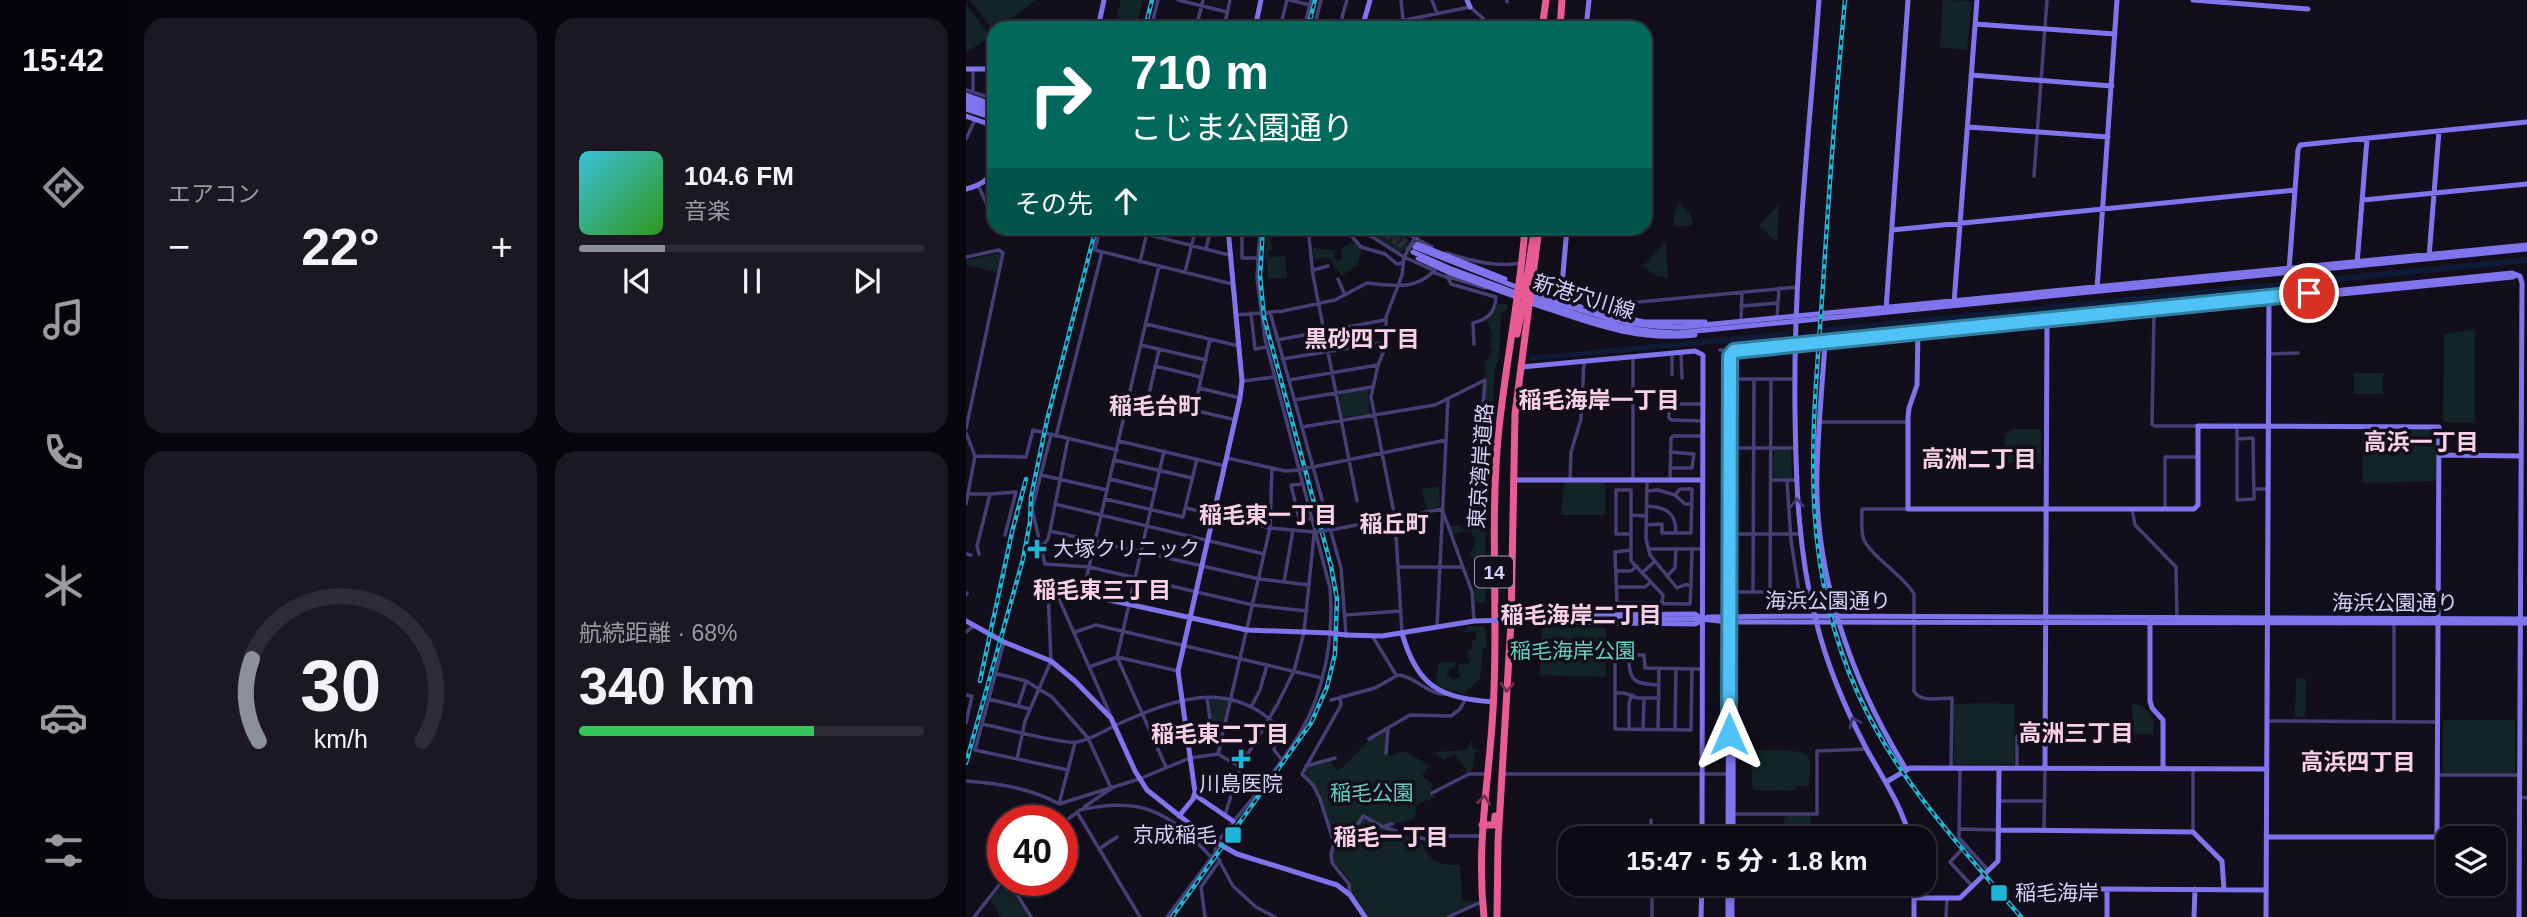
<!DOCTYPE html>
<html lang="ja">
<head>
<meta charset="utf-8">
<style>
	:root { --surface:#0e0a15; --page:#1c1822; --text:#f1f3f6; --muted:#9b9aa0; --line:#2e2b34; --accent:#8c9099 }
	body { margin:0; font-family:Helvetica,"Noto Sans JP",sans-serif; background:var(--page); color:var(--text); height:100vh; display:flex; flex-direction:column; font-size:26px; white-space:nowrap }
	* { box-sizing:border-box; margin:0 }
	p { font-size:23px; color:var(--muted) }
	.icon { flex:none; width:38px; height:38px; fill:none; stroke:currentColor; stroke-width:2; stroke-linecap:round; stroke-linejoin:round }
	.map { position:relative; flex:1; overflow:hidden }
	.side { display:flex; flex-direction:column; gap:18px; padding:18px; background:#08060c; width:840px }
	.side>* { flex:none }
	.banner { position:absolute; left:21px; top:21px; width:665px; height:214px; border-radius:21px; box-shadow:0 4px 10px #0003,0 0 0 2px var(--line); background:#00695c; color:#fff; overflow:hidden }
	.buttons { position:absolute; left:1470px; top:826px; display:grid; gap:14px }
	.buttons a { display:grid; place-items:center; width:70px; height:70px; border-radius:14px; background:var(--surface); box-shadow:0 4px 10px #0003,0 0 0 2px var(--line); font-size:35px }
	.speed { position:absolute; left:21px; top:805px; display:flex; gap:14px; font-size:35px; font-weight:700; text-align:center }
	.speed>* { display:grid; place-content:center; width:91px; height:91px; border-radius:50%; background:var(--surface); box-shadow:0 4px 10px #0003,0 0 0 2px var(--line); line-height:1 }
	.speed .limit { border:10px solid #d22; background:#fff; color:#111 }
	.pin { position:absolute; display:grid; place-items:center; width:60px; height:60px; color:#fff; margin:-30px; border:4px solid #fff; border-radius:50%; box-shadow:0 2px 7px #0007 }
	.me { position:absolute; width:77px; margin:-38px; rotate:0deg; stroke-linejoin:round; filter:drop-shadow(0 0 5px #0008) }
	.turn { display:flex; align-items:center; gap:24px; height:147px; padding:0 28px; font-size:32px }
	.turn .icon { width:91px; height:91px; stroke-width:2.5 }
	.turn b { display:block; font-size:49px; line-height:60px }
	.then { display:flex; align-items:center; height:66px; padding:0 28px; background:#0003; gap:14px; font-size:26px }
	.big { font-size:52px; font-weight:700; line-height:1.1 }
	.side .card { flex:1; display:flex; flex-direction:column; justify-content:center; gap:10px; min-width:0; padding:0 24px; border-radius:21px; background:var(--page) }
	.side .dial { align-items:center; gap:0 }
	.dial svg { height:182px; overflow:visible; fill:none; stroke:var(--line); stroke-width:7; stroke-linecap:round; text-anchor:middle }
	.dial text { fill:var(--text); stroke:none }
	.song { display:flex; align-items:center; gap:21px }
	.cover { width:84px; height:84px; border-radius:10px; background:linear-gradient(135deg,hsl(190 70% 55%),hsl(110 70% 35%)) }
	.played { height:7px; border-radius:4px; background:linear-gradient(90deg,var(--accent) 25%,var(--line) 25%) }
	.keys { display:flex; justify-content:space-around; direction:ltr }
	.heat { display:flex; justify-content:space-between; align-items:center; font-size:38px; direction:ltr }
	.charge { height:10px; border-radius:5px; background:linear-gradient(90deg,#34c759 68%,var(--line) 0) }
	.side .tiles { flex:1; display:grid; gap:18px; grid-template-columns:repeat(2,1fr) }
	.trip { position:absolute; left:592px; top:826px; width:378px; height:70px; border-radius:21px; background:var(--surface); box-shadow:0 4px 10px #0003,0 0 0 2px var(--line); font-weight:700; line-height:70px; text-align:center }
	main { display:flex; flex:1; min-height:0 }
	.tab-bar { display:flex; flex-direction:column; width:126px; justify-content:space-around; align-items:center; background:#060408; color:var(--muted) }
	.tab-bar .icon { width:49px; height:49px }
	.tab-bar .active { color:var(--accent) }
	.tab-bar b { font-size:32px; color:var(--text) }
	.map>svg:first-child { display:block }
</style>
</head>
<body>
<main>
<nav class="tab-bar">
<b>15:42</b>
<svg class="icon active" aria-label="directions" viewBox="0 0 24 24"><path d="M12 3l9 9-9 9-9-9zM9 14v-3h6M13 9l2 2-2 2"/></svg>
<svg class="icon" aria-label="music" viewBox="0 0 24 24"><path d="M9 18V5l10-2v13"/><circle cx="6" cy="18" r="3"/><circle cx="16" cy="16" r="3"/></svg>
<svg class="icon" aria-label="phone" viewBox="0 0 24 24"><path d="M5 4h4l2 5-3 2q2 4 5 5l2-3 5 2v4C11 20 4 13 5 4z"/></svg>
<svg class="icon" aria-label="climate" viewBox="0 0 24 24"><path d="M12 3v18M4 7l16 10M4 17L20 7"/></svg>
<svg class="icon" aria-label="car" viewBox="0 0 24 24"><path d="M5 17H2v-5l4-1 3-4h7l3 4 3 1v5h-3M9 17h6M6 11h13"/><circle cx="7" cy="17" r="2"/><circle cx="17" cy="17" r="2"/></svg>
<svg class="icon" aria-label="filters" viewBox="0 0 24 24"><path d="M4 7h16M4 17h16"/><circle cx="9" cy="7" r="2"/><circle cx="15" cy="17" r="2"/></svg>
</nav>
<section class="side">
<div class="tiles">
<div class="card"><p>エアコン</p>
<div class="heat"><a>−</a><b class="big">22°</b><a>+</a></div>
</div>
<div class="card">
<div class="song"><i class="cover"></i><div><b>104.6 FM</b><p>音楽</p></div></div>
<div class="played"></div>
<div class="keys"><svg class="icon" aria-label="previous" viewBox="0 0 24 24"><path d="M18 5L8 12l10 7zM5 5v14"/></svg><svg class="icon" aria-label="pause" viewBox="0 0 24 24"><path d="M8 5v14M16 5v14"/></svg><svg class="icon" aria-label="next" viewBox="0 0 24 24"><path d="M6 5l10 7-10 7zM19 5v14"/></svg></div>
</div>
<div class="card dial"><svg viewBox="0 0 100 80">
<path d="M14 69A42 42 0 1 1 86 69"/>
<path d="M14 69A42 42 0 0 1 11 33" stroke="#8c9099"/>
<text x="50" y="56" font-size="32" font-weight="700">30</text>
<text x="50" y="72" font-size="11">km/h</text>
</svg></div>
<div class="card"><p>航続距離 · 68%</p><b class="big">340 km</b><div class="charge"></div></div>
</div>
</section>
<div class="map">
<svg width="1561" height="917" viewBox="0 0 1561 917">
	<rect width="100%" height="100%" fill="#120e1c"/>
	<path fill="#122425" d="M4 0H70L33 28H28V32Z
		M155 0H177L170 28H148Z
		M977 0 1006 1 1001 50 974 47Z
		M0 4 24 36 0 53Z
		M712 202 724 214 727 221 726 225 712 227 709 225 707 217Z
		M813 203 811 243 793 226Z
		M300 228H340L305 229 306 250 301 252 303 257 319 256 321 278 302 279 301 258H299Z
		M395 228H426L443 240 437 251 433 252Z
		M389 242 396 250 392 264 376 276 362 257 348 260 347 248C356 249 363 251 370 249L368 258 374 261 376 258 375 248Z
		M699 242 700 243 702 278 690 276 677 266Z
		M34 253 36 255 33 273 0 265V260Z
		M533 304H542L541 311 535 313 533 359 529 367 519 542V603L508 602 506 590 511 588V578L514 572 511 562 508 561 504 554 510 541 505 531 486 534 483 526H494L497 530 504 526 505 520 500 508 503 502 500 499 504 488 500 484 501 479 507 480 509 474 518 413 520 383 518 364 526 351 524 346 526 334 521 320Z
		M1509 329V423L1477 422 1478 334Z
		M1388 373H1417V394H1388Z
		M402 388 404 414 376 417 373 394Z
		M1048 429H1073L1075 431V463H1039V434Z
		M1396 430H1468L1471 433 1470 481 1397 483Z
		M808 450H825L826 479 806 477Z
		M598 481H639V515H595Z
		M473 486 474 506 461 510 456 489Z
		M501 626H519L521 647 517 648 514 679 497 694 469 686 473 662 490 663 489 668H485L480 675 487 680 494 677 492 664H503L505 659 501 657 502 650 506 649V641L510 640 509 631 498 633Z
		M576 626 640 628V677L574 675Z
		M1330 678 1340 679 1339 717H1329Z
		M244 699 263 700 256 727 246 725Z
		M1017 703 1049 704 1048 764H990L988 762V704Z
		M1166 705H1175L1187 717V734H1167Z
		M1477 720H1549V771L1547 773H1477Z
		M421 731 423 756 439 751 463 765 456 776 466 784 465 788 470 797 449 805 450 813 446 820 422 826V830L455 841C463 861 472 866 494 865L496 901 511 902 478 917H403L385 892V884L381 877 367 861 366 852 369 845 353 794 339 776 341 767 364 760 370 770 377 767 402 741Z
		M505 741H507L506 749 515 751 509 752 506 771 499 774 501 769 488 754 478 760 471 756 470 752 500 750Z
		M784 751C796 751 839 747 843 758 846 765 843 778 843 786H830L829 791 787 790Z
		M821 816H845V830H838V834H818V819Z
		M40 881 62 917H35L24 900Z"/>
	<path fill="#0f1a34" d="M1561 257V263L855 333 856 328Z
		M824 331 823 337 564 361V356Z"/>
	<g fill="none" stroke-linecap="round" stroke-linejoin="round">
		<path stroke="#0f1a34" stroke-width="2" d="M844 332 856 330"/>
		<path stroke="#302b3d" stroke-width="5" stroke-dasharray="5 2.5" stroke-linecap="butt" d="M407 228 447 252
			M417 228 449 247"/>
		<path stroke="#453f75" stroke-width="3.5" d="M212 0 261 12
			M324 0 344 5
			M435 0 437 19
			M466 0 471 13
			M541 0V2
			M453 17 455 28
			M187 20 222 28
			M185 28 192 0
			M230 28 237 0
			M258 28 264 0
			M314 28 321 0
			M338 28 345 0
			M348 28 355 0
			M379 28 376 17 381 0
			M400 28 504 7 528 28
			M7 70V92
			M0 90 28 99
			M0 139 9 120
			M1068 176 1081 0
			M12 185 23 209
			M134 228 129 250 266 284
			M156 228 263 255
			M276 228V258H292
			M342 228 347 275 391 501
			M379 228 395 247 419 254 431 264 436 263
			M392 228 438 257 469 271
			M431 228 466 247
			M240 249 245 228 262 229
			M480 253C502 260 531 268 554 263
			M0 257 33 250 37 253 0 429
			M174 262 182 228
			M347 270 362 266
			M219 272 230 228
			M480 276 519 288
			M372 279 379 295
			M599 290 634 306 651 304 648 314
			M651 304 832 287
			M775 306 812 303
			M1188 311 1186 424 1189 426H1232
			M304 312 375 568 380 635
			M285 313 289 349 301 347
			M269 315 317 311 369 300 401 283C424 285 448 291 467 272L482 278 485 284 530 297C529 313 522 319 507 323L508 344
			M811 317 813 288
			M775 321 776 292
			M180 324 273 346
			M311 340 419 320
			M175 345 240 360
			M754 350 768 351
			M715 352 716 378
			M706 353V375
			M1303 354 1332 353
			M316 359 421 342
			M189 366 235 377
			M768 379H828
			M323 380 412 365
			M276 381 309 377
			M233 388 274 398
			M163 395 270 420
			M182 399 193 350
			M328 400 406 387
			M228 410 244 339
			M737 421 706 420 703 418V406L706 404H737
			M854 422H942
			M336 427 469 405 519 380 517 406
			M1271 427V500L1288 499 1287 438 1271 439
			M0 433 9 456
			M85 435 66 509 79 564 123 567 287 605 341 611
			M90 436 136 252
			M153 441 259 466
			M768 448H829
			M198 451 151 657 200 767
			M704 452 728 454 726 468H704
			M261 458 319 471 334 470
			M148 460 226 478
			M347 467 480 440
			M75 475 141 490
			M144 479 189 490
			M604 480 605 452 615 419 618 362
			M667 480V357
			M681 480 680 539 684 555 711 588 718 585H725L726 549
			M704 480 705 438 707 436H737
			M805 480H830
			M821 481 825 540 833 592
			M336 484 325 485 333 518 346 519
			M1288 489H1303
			M681 491 692 490 709 495
			M3 494H24L11 546 13 554
			M24 494 50 492 39 535
			M139 499 217 517 231 459
			M0 504 9 456 60 457 67 430 151 450
			M89 504 298 554
			M680 506C700 507 710 512 710 533
			M220 508 304 528 348 532
			M942 509H896C896 518 895 528 897 537 902 555 938 575 948 594V691C954 703 973 698 986 698L985 768
			M1166 509 1169 525 1210 567 1211 619
			M1199 509V457H1232
			M665 515 680 516
			M680 525 696 524V533H725L726 489H714L709 495 719 504H726
			M364 530 476 509 506 592 508 620
			M84 531 293 579 343 585
			M665 534H650V490H665V561L697 595 696 603
			M766 534H834
			M75 548 82 539 84 531 102 439
			M683 549H737
			M665 550 649 552 651 603 724 604 725 585
			M0 554 5 555
			M432 567H496
			M650 571H665L671 566
			M676 573 688 562
			M701 576 709 568 710 549
			M318 582 327 530
			M651 587H679L685 582
			M89 590 144 714
			M787 591 788 379
			M768 592H843
			M804 592 805 379
			M117 593 193 266
			M0 595 1 593
			M380 615 434 611
			M471 627 482 399
			M0 632 8 626
			M109 632 130 625 356 678
			M436 633 429 518 405 397 412 365 420 346V317L436 275 438 257
			M407 637 430 675
			M38 642 9 750 102 770
			M663 655C662 681 668 684 693 685
			M123 667 151 657 212 671
			M726 669 725 730 649 729V655H678L679 668C698 668 717 669 736 669
			M28 673 60 681 86 697 122 738 145 788
			M649 693H658L672 698H693
			M0 695 6 696 0 723
			M241 698 245 726 258 729
			M374 698 375 705 336 774 347 785 354 799 368 843 365 854 366 863 383 884 384 895
			M22 699 64 709
			M365 700 409 688 432 675C450 676 462 696 481 694
			M52 706 60 682
			M285 707 294 690 301 665
			M1301 721 1472 722
			M1428 721V622
			M16 724C33 727 98 745 111 742 124 740 138 731 150 725 204 701 261 677 310 725L308 750 316 760
			M663 729V703L666 695
			M677 730 678 698
			M692 730 693 669
			M709 730 710 669
			M403 739 444 715 485 716 494 709 499 700
			M420 753 422 729
			M252 754 304 528 306 468
			M51 759 59 721 85 661 82 590
			M340 766 369 758
			M994 768 993 838 1022 870
			M1051 768V736H1079
			M537 774H762
			M1472 775H1553
			M0 781C32 783 65 788 93 804L173 779 224 758 252 754 274 767
			M466 793 503 774H520
			M1554 797 1561 798
			M1033 801H1078
			M93 804 109 743
			M118 807 146 788
			M114 810C176 796 203 812 245 857
			M111 812 174 917
			M766 814H851V751L901 749
			M259 815 274 767 311 705 328 671 338 632 348 535
			M685 820V838
			M96 823 112 812
			M426 824 417 827 430 831
			M993 829 1033 830
			M1078 829 1079 768
			M1227 832V769
			M446 836 468 841 479 836H515
			M368 843 390 827 397 816 417 827
			M1000 845 984 862 1007 887
			M133 849 151 837
			M249 853 267 886 290 907 309 917
			M42 880 65 917
			M8 917 37 880
			M201 917 249 853 250 844C278 807 311 772 334 733 359 691 368 636 364 588L299 339 291 278 294 228
			M239 917 235 887 254 860
			M482 917 515 902
			M686 917V884
			M980 917 981 898"/>
		<path stroke="#7f74ec" stroke-width="5" d="M501 0 504 7
			M853 0C843 137 827 274 829 411 830 483 832 552 850 621 861 665 879 708 900 748 917 779 935 804 944 838
			M1227 0 1342 9
			M1009 24 1149 34
			M132 28 138 0
			M289 28 295 0
			M396 28 404 0
			M620 28 623 0
			M0 69H28
			M1005 75 1146 86
			M0 95 28 105
			M0 100 28 109
			M0 104 28 114
			M0 109 28 118
			M0 116 28 126
			M1002 127 1142 137
			M0 189C15 185 25 180 28 164
			M1397 200 1561 184
			M926 230 1329 190
			M449 238 450 228
			M451 244 539 279
			M449 247 553 288
			M447 252 483 268 553 294
			M1463 257 1473 131
			M452 258 482 272 553 298
			M1391 264 1401 139
			M1323 270 1332 150 1334 145 1561 122
			M565 288 615 307
			M1131 289 1151 0
			M599 290 596 285 601 228
			M562 292C613 310 662 329 717 327L1561 245
			M562 297C611 315 657 332 710 333L1561 249
			M562 302C620 321 667 342 729 335
			M988 303 1011 0
			M920 310 942 0
			M627 311 678 322H739
			M952 332 951 385 943 408 942 417V509H1228L1232 505V426L1473 427 1471 837H1301
			M859 344C856 387 852 429 851 472 848 575 886 682 940 769
			M555 367 729 351 737 355 736 838
			M1473 455 1554 456
			M547 480H737
			M88 588 281 630 364 633
			M545 616 729 614 736 619
			M735 619 763 622 1561 623
			M1184 619V701L1186 708 1197 720V768
			M0 621 38 642 85 661 109 681 145 718 169 771 181 790 239 836 271 854 371 885 384 895 399 917
			M579 622 729 624 742 617 848 616 1561 619
			M436 633C451 687 474 698 528 702
			M380 635 416 636 508 621
			M1079 768 1081 323
			M920 782 944 768 1301 769
			M229 795 267 821
			M213 816 227 799 229 792 212 671 274 398 276 381 262 228
			M1033 830 1227 832 1256 861 1258 890
			M762 838 764 356 768 351 1546 273 1554 276 1556 283 1553 917
			M767 838 768 359 773 354 1547 277 1549 275
			M1134 889 1300 890
			M948 898H994L1032 861 1033 768
			M735 917 736 884
			M762 917V884
			M766 917V884
			M948 917V884
			M1141 917V889
			M1228 917 1229 889
			M1300 917 1303 300"/>
		<path stroke="#e85b94" stroke-width="7" d="M576 28 580 0
			M594 28 596 0
			M555 294C564 280 563 250 569 231
			M551 334 557 303 563 292
			M516 825H528L529 816
			M518 917C510 843 523 783 527 710 533 616 523 522 533 428 540 361 554 295 559 228
			M531 917 532 842 545 622 549 414 573 228"/>
		<defs>
			<path id="rail" d="M879 0C870 95 863 190 857 285 847 430 830 558 893 696 932 781 995 847 1055 917
				M179 28 186 0
				M342 28 349 0
				M14 681 46 532 60 479
				M0 763 57 559 64 522 65 497 81 420 130 228
				M206 917 345 723 361 687 369 654 371 599 365 566 298 317 294 276 297 228"/>
		</defs>
		<use href="#rail" stroke="#1eb6d6" stroke-width="4.5"/>
		<use href="#rail" stroke="#120e1c" stroke-width="2" stroke-dasharray="5" stroke-linecap="butt"/>
		<path stroke="#453f75" stroke-width="3.5" d="M438 257 449 238
			M334 470 345 467
			M350 532 362 530"/>
		<path stroke="#7f74ec" stroke-width="5" d="M508 621 573 619H730
			M364 633 380 635"/>
	</g>
	<defs><path id="oneway-chevron" d="M-2-3.5L2.5 0L-2 3.5" fill="none" stroke-width="1.6" stroke-linecap="round" stroke-linejoin="round" transform="scale(1.75)"/></defs>
	<g stroke="#3e376f">
		<use href="#oneway-chevron" transform="translate(831 503) rotate(-93)"/>
		<use href="#oneway-chevron" transform="translate(888 722) rotate(-116)"/>
	</g>
	<g stroke="#723152">
		<use href="#oneway-chevron" transform="translate(541 687) rotate(93)"/>
		<use href="#oneway-chevron" transform="translate(518 800) rotate(-84)"/>
	</g>
	<g fill="none" stroke-linecap="round" stroke-linejoin="round">
		<defs>
			<path id="route" d="M763 734 764 356 768 351 1343 293"/>
		</defs>
		<use href="#route" stroke="#337fa1" stroke-width="18"/>
		<use href="#route" stroke="#4fc3f7" stroke-width="12"/>
	</g>
	<g fill="#1eb6d6" stroke="#120e1c" stroke-width="2.5">
		<path d="M67.5 538.5h7v7h7v7h-7v7h-7v-7h-7v-7h7z"/>
		<path d="M271.5 748.5h7v7h7v7h-7v7h-7v-7h-7v-7h7z"/>
		<rect x="258" y="826" width="18" height="18" rx="3.5"/>
		<rect x="1024" y="884" width="18" height="18" rx="3.5"/>
	</g>
	<g text-anchor="middle" stroke-width="7" stroke-linejoin="round" paint-order="stroke">
		<rect fill="#120e1c" stroke="#9c96b6" stroke-width="2" x="509" y="556.5" width="38" height="31" rx="5"/>
		<g font-size="19" font-weight="bold" fill="#d7d0f8">
			<text x="528" y="579">14</text>
		</g>
		<g font-size="21" fill="#d7d0f8" stroke="#120e1c">
			<text transform="translate(618 297) rotate(17)" y="7">新港穴川線</text>
			<text transform="translate(515 466) rotate(-86)" y="7">東京湾岸道路</text>
			<text x="862" y="608">海浜公園通り</text>
			<text x="1429" y="610">海浜公園通り</text>
		</g>
		<g font-size="21" fill="#d7d0f8" stroke="#120e1c" text-anchor="start">
			<text x="87" y="556">大塚クリニック</text>
			<text x="275" y="791" text-anchor="middle">川島医院</text>
			<text x="251" y="842" text-anchor="end">京成稲毛</text>
			<text x="1049" y="900">稲毛海岸</text>
		</g>
		<g font-size="21" fill="#67cebb" stroke="#120e1c">
			<text x="607" y="658">稲毛海岸公園</text>
			<text x="406" y="800">稲毛公園</text>
		</g>
		<g font-size="23" font-weight="bold" fill="#f9d1e7" stroke="#120e1c">
			<text x="396" y="347">黒砂四丁目</text>
			<text x="633" y="408">稲毛海岸一丁目</text>
			<text x="189" y="414">稲毛台町</text>
			<text x="1455" y="450">高浜一丁目</text>
			<text x="1013" y="467">高洲二丁目</text>
			<text x="302" y="523">稲毛東一丁目</text>
			<text x="428" y="532">稲丘町</text>
			<text x="136" y="598">稲毛東三丁目</text>
			<text x="615" y="623">稲毛海岸二丁目</text>
			<text x="1110" y="741">高洲三丁目</text>
			<text x="254" y="742">稲毛東二丁目</text>
			<text x="1392" y="770">高浜四丁目</text>
			<text x="425" y="845">稲毛一丁目</text>
		</g>
	</g>
</svg>
<div class="buttons">
<a><svg class="icon" aria-label="layers" viewBox="0 0 24 24"><path d="M12 4l9 5-9 5-9-5zM3 14l9 5 9-5"/></svg></a>
</div>
<div class="speed"><div class="limit">40</div></div>
<div class="pin" style="left:1343px;top:293px;background:#d93025"><svg class="icon" aria-label="arrive" viewBox="0 0 24 24"><path d="M6 21V4h12l-3 4 3 4H6"/></svg></div>
<svg class="me" style="left:763px;top:734px" viewBox="-20 -20 40 40"><path d="M0-17L14 15 0 8-14 15z" fill="#4fc3f7" stroke="#fff" stroke-width="4"/></svg>
<div class="trip">15:47 · 5 分 · 1.8 km</div>
<div class="banner">
<div class="turn"><svg class="icon" aria-label="right" viewBox="0 0 24 24"><path d="M7 20v-9h11M14 6l5 5-5 5"/></svg><div><b>710 m</b>こじま公園通り</div></div>
<div class="then">その先<svg class="icon" aria-label="ahead" viewBox="0 0 24 24"><path d="M12 20V5M6 11l6-6 6 6"/></svg></div>
</div>
</div>
</main>
</body>
</html>
